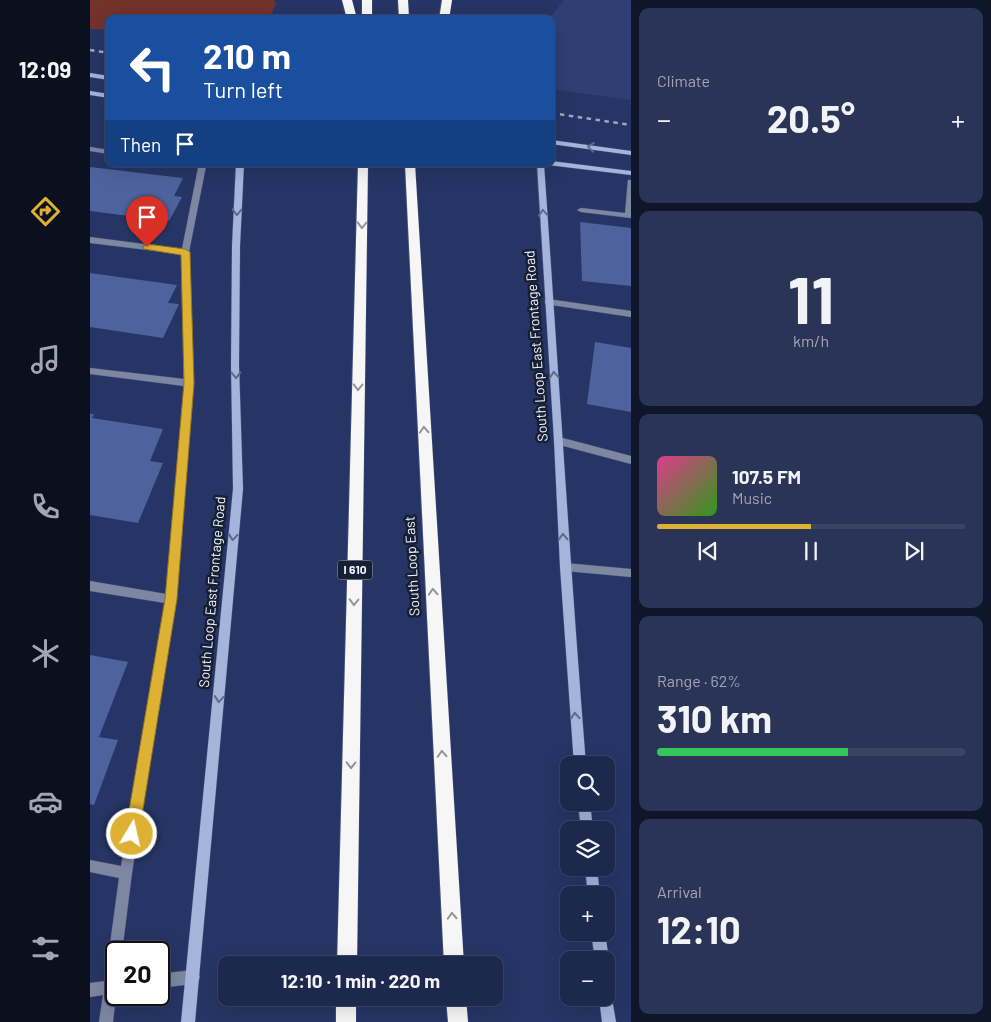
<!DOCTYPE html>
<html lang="en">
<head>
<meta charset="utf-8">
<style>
	:root { --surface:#1c284c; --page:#293456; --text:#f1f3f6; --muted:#a0a6b5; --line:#3a4464; --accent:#ddb133 }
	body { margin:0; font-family:Barlow,sans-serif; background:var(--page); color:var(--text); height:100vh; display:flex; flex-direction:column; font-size:19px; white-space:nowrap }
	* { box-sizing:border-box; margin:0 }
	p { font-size:16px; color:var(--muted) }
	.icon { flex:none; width:28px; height:28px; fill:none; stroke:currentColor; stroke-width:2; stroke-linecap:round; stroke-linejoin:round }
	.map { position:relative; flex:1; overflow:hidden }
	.sheet { display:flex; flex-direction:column; gap:8px; padding:8px; background:#0f162a; width:360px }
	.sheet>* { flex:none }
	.top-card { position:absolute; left:15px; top:15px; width:450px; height:152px; border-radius:10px; box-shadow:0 5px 20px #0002,0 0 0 1px var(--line); background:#1a4fa0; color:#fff; overflow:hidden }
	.buttons { position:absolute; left:470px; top:756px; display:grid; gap:10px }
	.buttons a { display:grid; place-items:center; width:55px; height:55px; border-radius:10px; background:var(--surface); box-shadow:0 5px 20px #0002,0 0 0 1px var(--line); font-size:25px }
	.speed { position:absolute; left:15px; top:941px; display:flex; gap:10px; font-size:25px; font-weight:700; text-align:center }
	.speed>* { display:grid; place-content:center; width:65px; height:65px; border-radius:50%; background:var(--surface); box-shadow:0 5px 20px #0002,0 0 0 1px var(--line); line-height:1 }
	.speed .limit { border:2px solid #111; border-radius:8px; background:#fff; color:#111 }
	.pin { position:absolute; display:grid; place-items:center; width:42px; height:42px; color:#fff; margin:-51px -21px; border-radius:50% 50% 50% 0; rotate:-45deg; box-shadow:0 0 5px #0007 }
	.pin .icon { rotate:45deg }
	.me { position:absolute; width:55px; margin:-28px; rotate:9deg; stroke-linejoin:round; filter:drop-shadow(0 0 4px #0008) }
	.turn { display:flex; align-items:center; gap:18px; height:105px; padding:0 15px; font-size:22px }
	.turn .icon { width:65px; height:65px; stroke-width:2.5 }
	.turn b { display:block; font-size:35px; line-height:42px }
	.then { display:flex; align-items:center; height:48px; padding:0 15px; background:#0003; gap:10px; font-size:19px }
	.big { font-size:38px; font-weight:700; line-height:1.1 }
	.sheet .card { flex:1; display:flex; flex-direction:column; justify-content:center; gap:8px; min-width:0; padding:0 18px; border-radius:10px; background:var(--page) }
	.sheet .dial { align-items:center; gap:0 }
	.dial b { font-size:65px; line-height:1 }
	.song { display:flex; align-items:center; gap:15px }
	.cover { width:60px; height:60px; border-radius:8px; background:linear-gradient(135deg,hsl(330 70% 55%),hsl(110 70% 35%)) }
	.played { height:5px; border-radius:2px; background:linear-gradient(90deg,var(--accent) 50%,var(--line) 50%) }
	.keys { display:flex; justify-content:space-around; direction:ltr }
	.heat { display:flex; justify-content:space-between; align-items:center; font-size:28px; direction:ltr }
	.charge { height:8px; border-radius:4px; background:linear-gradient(90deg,#34c759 62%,var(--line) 0) }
	.trip { position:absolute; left:128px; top:956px; width:285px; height:50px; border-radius:10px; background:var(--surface); box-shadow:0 5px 20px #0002,0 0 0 1px var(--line); font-weight:700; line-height:50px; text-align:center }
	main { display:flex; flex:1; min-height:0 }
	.menu { display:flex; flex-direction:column; width:90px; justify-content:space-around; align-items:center; background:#0b101e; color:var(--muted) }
	.menu .icon { width:35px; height:35px }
	.menu .selected { color:var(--accent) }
	.menu b { font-size:22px; color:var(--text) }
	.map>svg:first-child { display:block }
</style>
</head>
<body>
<main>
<nav class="menu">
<b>12:09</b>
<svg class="icon selected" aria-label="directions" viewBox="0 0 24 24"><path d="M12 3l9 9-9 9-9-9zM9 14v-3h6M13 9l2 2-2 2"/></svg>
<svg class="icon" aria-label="music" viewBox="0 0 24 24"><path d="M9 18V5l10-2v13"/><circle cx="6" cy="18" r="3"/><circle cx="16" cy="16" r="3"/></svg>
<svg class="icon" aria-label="phone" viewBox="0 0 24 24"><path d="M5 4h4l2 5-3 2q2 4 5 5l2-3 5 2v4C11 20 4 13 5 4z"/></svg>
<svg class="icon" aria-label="climate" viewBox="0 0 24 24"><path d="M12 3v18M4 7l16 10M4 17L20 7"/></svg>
<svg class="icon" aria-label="car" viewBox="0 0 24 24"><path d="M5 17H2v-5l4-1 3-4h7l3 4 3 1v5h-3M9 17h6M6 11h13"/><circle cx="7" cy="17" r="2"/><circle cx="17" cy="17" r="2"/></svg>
<svg class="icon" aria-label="filters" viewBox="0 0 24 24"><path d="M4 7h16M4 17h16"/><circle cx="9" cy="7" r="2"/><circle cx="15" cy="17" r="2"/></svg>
</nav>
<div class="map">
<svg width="541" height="1022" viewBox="0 0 541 1022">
	<rect width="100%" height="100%" fill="#263565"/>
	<path fill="#2f3f75" d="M474 0H541V100L461 89V19H459Z"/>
	<path fill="#73322b" d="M0 0H184L186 4 179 19H19V30L0 29Z"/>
	<path fill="#4e639d" d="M0 167 93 178 84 196 92 197 79 221 0 211Z
		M490 222 541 228V286L492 281Z
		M0 273 87 285 78 303 89 304 73 338 0 327Z
		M505 342 541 348V412L497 404Z
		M0 414H4L2 418 73 429 60 461 73 463 48 523 0 515Z
		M0 655 38 662 9 737 28 740 4 805 0 804Z"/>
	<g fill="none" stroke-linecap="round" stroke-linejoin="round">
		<defs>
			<path id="lane" d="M0 147 19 150V154L0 151Z
				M95 164H112L116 166 99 252 104 383 86 599 42 873 32 952H26V995L23 1022H9L13 995 0 997V983L15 981 29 878 0 872V860L31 866 75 603 0 591V581L76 594 94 386 0 374V368L94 379 91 254 0 243V237L92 249 108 168Z
				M538 180H541V218L491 212 487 210 491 208 535 213Z
				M458 299 541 311V317L455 304V300Z
				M469 437 541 456V464L466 444 464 441Z
				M475 563 541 569V577L475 571 471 570 470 567 471 564Z
				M103 970 108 972 110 977 108 982 103 984 69 988V974Z"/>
			<path id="secondary" d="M0 73 19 76V80L0 77Z
				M0 91 19 94V98L0 95Z
				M461 140 541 151V155L461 144Z
				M461 161 541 171V175L458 165 461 164Z
				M146 164H154L150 246 149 365 153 489 105 1022H91L143 489 141 365 142 246Z
				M447 164H454C468 364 480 565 496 765H484L470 567 464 441Z
				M488 802H500L503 830H491Z
				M495 868H507L510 895H498Z
				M501 932H515L519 960 517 965 516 960H505Z
				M516 991 521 993 526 1022H512L509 998H516Z"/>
			<path id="highway" d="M252 0H262L267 19H257Z
				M272 0H282V19H272Z
				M308 0H318L319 19H309Z
				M352 0H362L359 19H349Z
				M268 164H278L267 965H247Z
				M315 164H325L374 965H354Z
				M246 998H266V1022H246Z
				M356 998H376L378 1022H358Z"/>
		</defs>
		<use href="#lane" stroke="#43507a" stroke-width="1"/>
		<use href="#secondary" stroke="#43507a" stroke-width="1"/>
		<use href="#highway" stroke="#43507a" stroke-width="1"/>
		<use href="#lane" fill="#7e87a0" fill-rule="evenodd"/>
		<use href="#secondary" fill="#a5b4db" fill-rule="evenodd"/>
		<use href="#highway" fill="#f6f6f6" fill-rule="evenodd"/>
		<path stroke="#9fa7be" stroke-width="2.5" stroke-dasharray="4.5 4.5" stroke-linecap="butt" d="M0 50 19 53
			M461 113 541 125"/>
	</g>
	<defs><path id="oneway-chevron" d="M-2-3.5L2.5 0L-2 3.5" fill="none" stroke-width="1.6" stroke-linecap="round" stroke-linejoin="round" transform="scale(1.25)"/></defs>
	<g stroke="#5e6a88">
		<use href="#oneway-chevron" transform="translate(501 147) rotate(-173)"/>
		<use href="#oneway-chevron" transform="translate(147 212) rotate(92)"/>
		<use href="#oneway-chevron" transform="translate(453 213) rotate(-94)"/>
		<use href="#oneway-chevron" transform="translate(146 375) rotate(88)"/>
		<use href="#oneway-chevron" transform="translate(464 375) rotate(-94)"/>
		<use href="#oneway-chevron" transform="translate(143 537) rotate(95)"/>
		<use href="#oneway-chevron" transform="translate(473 537) rotate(-93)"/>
		<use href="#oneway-chevron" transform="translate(129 699) rotate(95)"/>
		<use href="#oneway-chevron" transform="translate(485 716) rotate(-94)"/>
	</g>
	<g stroke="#92959f">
		<use href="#oneway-chevron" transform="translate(272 225) rotate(91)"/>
		<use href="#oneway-chevron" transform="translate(268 387) rotate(91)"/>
		<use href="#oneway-chevron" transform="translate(334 430) rotate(-93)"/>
		<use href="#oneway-chevron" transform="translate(343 592) rotate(-93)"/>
		<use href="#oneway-chevron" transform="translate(264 602) rotate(91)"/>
		<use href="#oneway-chevron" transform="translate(352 754) rotate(-93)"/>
		<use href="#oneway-chevron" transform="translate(261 765) rotate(91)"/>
		<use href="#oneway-chevron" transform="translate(362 916) rotate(-93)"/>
	</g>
	<path fill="#ddb133" stroke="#907321" d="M57 244 95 249 100 252 104 383 87 599 49 834 47 839 42 841 37 839 35 834 75 599 94 383 91 255 54 249 53 247Z"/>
	<g text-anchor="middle" stroke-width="5" stroke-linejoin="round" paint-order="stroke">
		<rect fill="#171f34" stroke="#b0b5bf" stroke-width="1" x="247.5" y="560.5" width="35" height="19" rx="4"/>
		<g font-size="12" font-weight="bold" fill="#f2f5fb">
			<text x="265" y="574">I 610</text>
		</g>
		<g font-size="14" fill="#f2f5fb" stroke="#171f34">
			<text transform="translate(446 346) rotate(-94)" y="5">South Loop East Frontage Road</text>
			<text transform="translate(322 566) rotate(-93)" y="5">South Loop East</text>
			<text transform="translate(122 592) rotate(-85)" y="5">South Loop East Frontage Road</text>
		</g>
	</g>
</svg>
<div class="buttons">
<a><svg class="icon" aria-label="search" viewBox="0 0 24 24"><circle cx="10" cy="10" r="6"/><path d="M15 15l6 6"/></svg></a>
<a><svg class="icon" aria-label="layers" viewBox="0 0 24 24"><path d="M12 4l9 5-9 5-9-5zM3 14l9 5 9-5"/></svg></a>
<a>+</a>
<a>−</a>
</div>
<div class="speed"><div class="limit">20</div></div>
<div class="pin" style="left:57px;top:247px;background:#d93025"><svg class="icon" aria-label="arrive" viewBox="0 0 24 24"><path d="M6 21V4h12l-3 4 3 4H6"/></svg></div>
<svg class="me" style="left:42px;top:834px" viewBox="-20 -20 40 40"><circle r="17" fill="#ddb133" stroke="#fff" stroke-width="3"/><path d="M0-11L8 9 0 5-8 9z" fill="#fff"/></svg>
<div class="trip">12:10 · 1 min · 220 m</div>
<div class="top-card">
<div class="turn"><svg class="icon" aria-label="left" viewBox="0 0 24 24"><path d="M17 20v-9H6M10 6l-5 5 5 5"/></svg><div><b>210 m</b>Turn left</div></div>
<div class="then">Then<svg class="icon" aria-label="arrive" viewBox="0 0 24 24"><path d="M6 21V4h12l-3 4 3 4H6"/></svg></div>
</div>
</div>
<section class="sheet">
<div class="card"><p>Climate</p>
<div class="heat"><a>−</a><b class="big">20.5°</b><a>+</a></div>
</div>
<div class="card dial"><b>11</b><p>km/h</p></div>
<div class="card">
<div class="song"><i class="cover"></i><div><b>107.5 FM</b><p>Music</p></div></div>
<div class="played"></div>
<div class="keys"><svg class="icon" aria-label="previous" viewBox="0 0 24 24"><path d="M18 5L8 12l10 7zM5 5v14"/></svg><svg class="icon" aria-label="pause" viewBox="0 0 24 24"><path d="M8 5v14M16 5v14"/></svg><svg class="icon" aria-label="next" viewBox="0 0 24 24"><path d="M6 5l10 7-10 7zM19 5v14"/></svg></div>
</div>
<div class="card"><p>Range · 62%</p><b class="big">310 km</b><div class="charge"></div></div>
<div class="card"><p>Arrival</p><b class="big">12:10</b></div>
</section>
</main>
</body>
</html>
